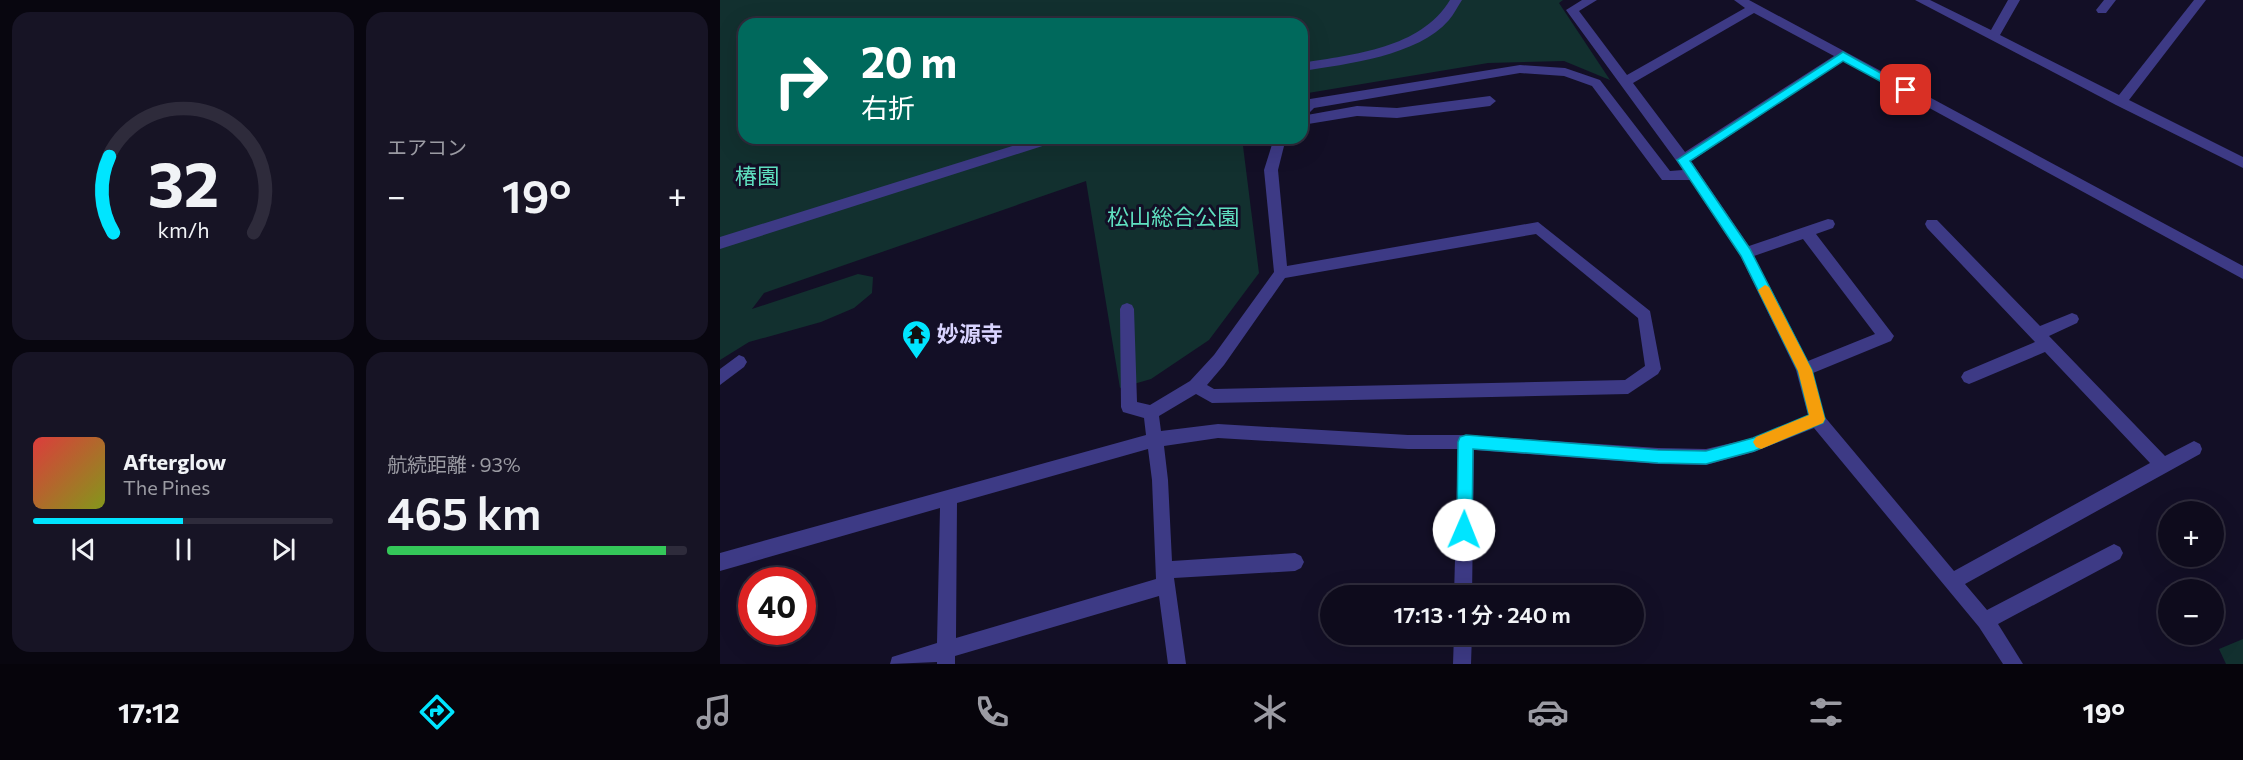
<!DOCTYPE html>
<html lang="ja">
<head>
<meta charset="utf-8">
<style>
	:root { --surface:#0e0b1c; --page:#171425; --text:#f1f3f6; --muted:#9b9ba3; --line:#2e2b3b; --accent:#00e5ff }
	body { margin:0; font-family:Commissioner,"Noto Sans JP",sans-serif; background:var(--page); color:var(--text); height:100vh; display:flex; flex-direction:column; font-size:22px; white-space:nowrap }
	* { box-sizing:border-box; margin:0 }
	p { font-size:20px; color:var(--muted) }
	.icon { flex:none; width:33px; height:33px; fill:none; stroke:currentColor; stroke-width:2; stroke-linecap:round; stroke-linejoin:round }
	.map { position:relative; flex:1; overflow:hidden }
	.details { display:flex; flex-direction:column; gap:12px; padding:12px; background:#08060f; width:720px }
	.details>* { flex:none }
	.banner { position:absolute; left:18px; top:18px; width:570px; height:126px; border-radius:18px; box-shadow:0 6px 24px #0002,0 0 0 2px var(--line); background:#00695c; color:#fff; overflow:hidden }
	.fabs { position:absolute; left:1438px; top:501px; display:grid; gap:12px }
	.fabs a { display:grid; place-items:center; width:66px; height:66px; border-radius:50%; background:var(--surface); box-shadow:0 6px 24px #0002,0 0 0 2px var(--line); font-size:30px }
	.speed { position:absolute; left:18px; top:567px; display:flex; gap:12px; font-size:30px; font-weight:700; text-align:center }
	.speed>* { display:grid; place-content:center; width:78px; height:78px; border-radius:50%; background:var(--surface); box-shadow:0 6px 24px #0002,0 0 0 2px var(--line); line-height:1 }
	.speed .limit { border:9px solid #d22; background:#fff; color:#111 }
	.pin { position:absolute; display:grid; place-items:center; width:51px; height:51px; color:#fff; margin:-26px; border-radius:12px; box-shadow:0 3px 9px #0006 }
	.me { position:absolute; width:66px; margin:-33px; rotate:1deg; stroke-linejoin:round; filter:drop-shadow(0 0 4px #0008) }
	.turn { display:flex; align-items:center; gap:21px; height:126px; padding:0 24px; font-size:27px }
	.turn .icon { width:78px; height:78px; stroke-width:2.5 }
	.turn b { display:block; font-size:42px; line-height:51px }
	.big { font-size:45px; font-weight:600; line-height:1.1 }
	.details .card { flex:1; display:flex; flex-direction:column; justify-content:center; gap:9px; min-width:0; padding:0 21px; border-radius:18px; background:var(--page) }
	.details .dial { align-items:center; gap:0 }
	.dial svg { height:156px; overflow:visible; fill:none; stroke:var(--line); stroke-width:7; stroke-linecap:round; text-anchor:middle }
	.dial text { fill:var(--text); stroke:none }
	.song { display:flex; align-items:center; gap:18px }
	.cover { width:72px; height:72px; border-radius:9px; background:linear-gradient(135deg,hsl(0 70% 55%),hsl(70 70% 35%)) }
	.played { height:6px; border-radius:3px; background:linear-gradient(90deg,var(--accent) 50%,var(--line) 50%) }
	.keys { display:flex; justify-content:space-around; direction:ltr }
	.heat { display:flex; justify-content:space-between; align-items:center; font-size:33px; direction:ltr }
	.charge { height:9px; border-radius:4px; background:linear-gradient(90deg,#34c759 93%,var(--line) 0) }
	.details .tiles { flex:1; display:grid; gap:12px; grid-template-columns:repeat(2,1fr) }
	.trip { position:absolute; left:600px; top:585px; width:324px; height:60px; border-radius:30px; background:var(--surface); box-shadow:0 6px 24px #0002,0 0 0 2px var(--line); font-weight:600; line-height:60px; text-align:center }
	.tabs { display:flex; height:96px; justify-content:space-around; align-items:center; background:#06040b; color:var(--muted) }
	.tabs .icon { width:42px; height:42px }
	.tabs .on { color:var(--accent) }
	.tabs b { font-size:27px; color:var(--text) }
	main { display:flex; flex:1; min-height:0 }
	.map>svg:first-child { display:block }
</style>
</head>
<body>
<main>
<section class="details">
<div class="tiles">
<div class="card dial"><svg viewBox="0 0 100 80">
<path d="M14 69A42 42 0 1 1 86 69"/>
<path d="M14 69A42 42 0 0 1 12 30" stroke="#00e5ff"/>
<text x="50" y="56" font-size="32" font-weight="700">32</text>
<text x="50" y="72" font-size="11">km/h</text>
</svg></div>
<div class="card"><p>エアコン</p>
<div class="heat"><a>−</a><b class="big">19°</b><a>+</a></div>
</div>
<div class="card">
<div class="song"><i class="cover"></i><div><b>Afterglow</b><p>The Pines</p></div></div>
<div class="played"></div>
<div class="keys"><svg class="icon" aria-label="previous" viewBox="0 0 24 24"><path d="M18 5L8 12l10 7zM5 5v14"/></svg><svg class="icon" aria-label="pause" viewBox="0 0 24 24"><path d="M8 5v14M16 5v14"/></svg><svg class="icon" aria-label="next" viewBox="0 0 24 24"><path d="M6 5l10 7-10 7zM19 5v14"/></svg></div>
</div>
<div class="card"><p>航続距離 · 93%</p><b class="big">465 km</b><div class="charge"></div></div>
</div>
</section>
<div class="map">
<svg width="1523" height="664" viewBox="0 0 1523 664">
	<rect width="100%" height="100%" fill="#130f26"/>
	<path fill="#12302f" d="M0 0H843L839 3 890 80 844 61 768 63 582 94V24H24V138H522L539 273 489 340 431 379 400 388 366 181 44 293 32 309 138 274 153 277 152 293 134 308 101 322 29 342 0 360Z
		M1523 639V664H1506L1499 649Z"/>
	<g fill="none" stroke-linecap="round" stroke-linejoin="round">
		<path stroke="#2fb8b0" stroke-width="3" stroke-dasharray="2 4" stroke-linecap="butt" d="M351 143 365 138"/>
		<path fill="#3d3a85" fill-rule="evenodd" d="M730 0H742C738 6 734 14 729 20 698 56 627 64 582 71V63C634 54 700 49 730 0Z
			M862 0H877L859 11 907 75 1025 8 1014 0H1029L1523 266V279L1123 61 971 161 1029 246 1108 219 1113 220 1115 224 1113 228 1096 234 1174 336 1171 341 1093 373 1104 416 1234 571 1430 463 1325 352 1254 382 1249 384 1244 382 1241 377 1244 372 1315 342 1207 228 1205 224 1207 220H1217L1320 326 1352 313 1357 315 1359 319 1357 323 1329 336 1445 456 1474 441 1480 444 1482 449 1480 454 1245 584 1267 610 1388 547 1394 544 1400 547 1403 553 1400 559 1278 624 1303 664H1283L1259 627 1094 428 1034 452 986 465 938 464 754 450 752 596H734L738 449H688L498 438 444 446 448 480 452 561 575 553 581 556 584 562 581 568 575 571 454 578 466 664H448L439 596 235 656V664H217V662L170 664 172 657 217 643 220 508 0 571V553L426 435 424 418 403 412 401 407 400 309 402 305 407 303 412 305 414 309 417 402 430 405 470 381 494 355 554 272 544 170 554 138H566L558 170 567 266 818 222 930 311 941 369 938 374 908 394 492 403 476 394 439 416 441 431 498 424 688 435H746L938 448 986 449 1033 438 1088 415 1076 370 1021 257 970 180H942L872 86 844 76 800 73 594 108 587 115 637 106 677 108 770 96 776 101 770 106 677 118 637 116 582 125V104L590 99 800 65 845 68 880 80 950 171 963 170 846 10ZM1034 13 1114 56 965 152 913 83ZM816 234 918 318 925 366 905 380 494 389 487 385 504 365 565 278ZM1083 239 1155 334 1088 361 1034 256ZM428 449 432 480 436 579 236 638 237 503Z
			M1195 0H1210L1271 30 1288 0H1300L1280 35 1399 95 1474 0H1486L1409 100 1523 157V168L1396 105Z
			M1384 0H1396L1386 13H1378L1376 10Z
			M318 138H339L338 141 0 249V237Z
			M19 355 24 357 27 362 24 367 0 385V369Z
			M734 634H752L751 664H733Z"/>
	</g>
	<path fill="#00e5ff" stroke="#0095a6" stroke-width="1.5" d="M1123 52 1191 90 1186 94 1182 93 1123 61 970 161 1030 249 1092 370 1105 419 1103 423 1034 451 986 464 938 463 753 449 752 530 750 535 744 537 739 535 737 530 738 442 740 437 746 435 938 450 986 451 1033 438 1089 415 1078 371 1021 256 957 160Z"/>
	<path fill="#f59e0b" d="M1045 285 1049 287 1092 370 1105 419 1103 423 1041 449 1036 447 1033 442 1036 437 1089 415 1078 371 1038 290Z"/>
	<defs>
		<symbol id="temple-pin" viewBox="-11 -11 22 30"><path d="M0 17L-7.5 6A9.5 9.5 0 1 1 7.5 6Z" fill="#00e5ff" stroke="#130f26"/><path d="M0-6L5-2H3V0L6.5 2.5H4V6H1.5V3h-3V6H-4V2.5H-6.5L-3 0V-2H-5Z" fill="#111"/></symbol>
	</defs>
	<g fill-rule="evenodd">
		<use href="#temple-pin" x="180" y="318" width="33" height="45"/>
	</g>
	<g text-anchor="middle" stroke-width="6" stroke-linejoin="round" paint-order="stroke">
		<g font-size="22" fill="#5fe0c0" stroke="#130f26">
			<text x="37" y="184">椿園</text>
			<text x="453" y="225">松山総合公園</text>
		</g>
		<g font-size="22" font-weight="bold" fill="#d9d4ff" stroke="#130f26" text-anchor="start">
			<text x="217" y="342">妙源寺</text>
		</g>
	</g>
</svg>
<div class="fabs">
<a>+</a>
<a>−</a>
</div>
<div class="speed"><div class="limit">40</div></div>
<div class="pin" style="left:1186px;top:90px;background:#d93025"><svg class="icon" aria-label="arrive" viewBox="0 0 24 24"><path d="M6 21V4h12l-3 4 3 4H6"/></svg></div>
<svg class="me" style="left:744px;top:530px" viewBox="-20 -20 40 40"><circle r="19" fill="#fff"/><path d="M0-13L10 11 0 6-10 11z" fill="#00e5ff"/></svg>
<div class="trip">17:13 · 1 分 · 240 m</div>
<div class="banner">
<div class="turn"><svg class="icon" aria-label="right" viewBox="0 0 24 24"><path d="M7 20v-9h11M14 6l5 5-5 5"/></svg><div><b>20 m</b>右折</div></div>
</div>
</div>
</main>
<nav class="tabs">
<b>17:12</b>
<svg class="icon on" aria-label="directions" viewBox="0 0 24 24"><path d="M12 3l9 9-9 9-9-9zM9 14v-3h6M13 9l2 2-2 2"/></svg>
<svg class="icon" aria-label="music" viewBox="0 0 24 24"><path d="M9 18V5l10-2v13"/><circle cx="6" cy="18" r="3"/><circle cx="16" cy="16" r="3"/></svg>
<svg class="icon" aria-label="phone" viewBox="0 0 24 24"><path d="M5 4h4l2 5-3 2q2 4 5 5l2-3 5 2v4C11 20 4 13 5 4z"/></svg>
<svg class="icon" aria-label="climate" viewBox="0 0 24 24"><path d="M12 3v18M4 7l16 10M4 17L20 7"/></svg>
<svg class="icon" aria-label="car" viewBox="0 0 24 24"><path d="M5 17H2v-5l4-1 3-4h7l3 4 3 1v5h-3M9 17h6M6 11h13"/><circle cx="7" cy="17" r="2"/><circle cx="17" cy="17" r="2"/></svg>
<svg class="icon" aria-label="filters" viewBox="0 0 24 24"><path d="M4 7h16M4 17h16"/><circle cx="9" cy="7" r="2"/><circle cx="15" cy="17" r="2"/></svg>
<b>19°</b>
</nav>
</body>
</html>
